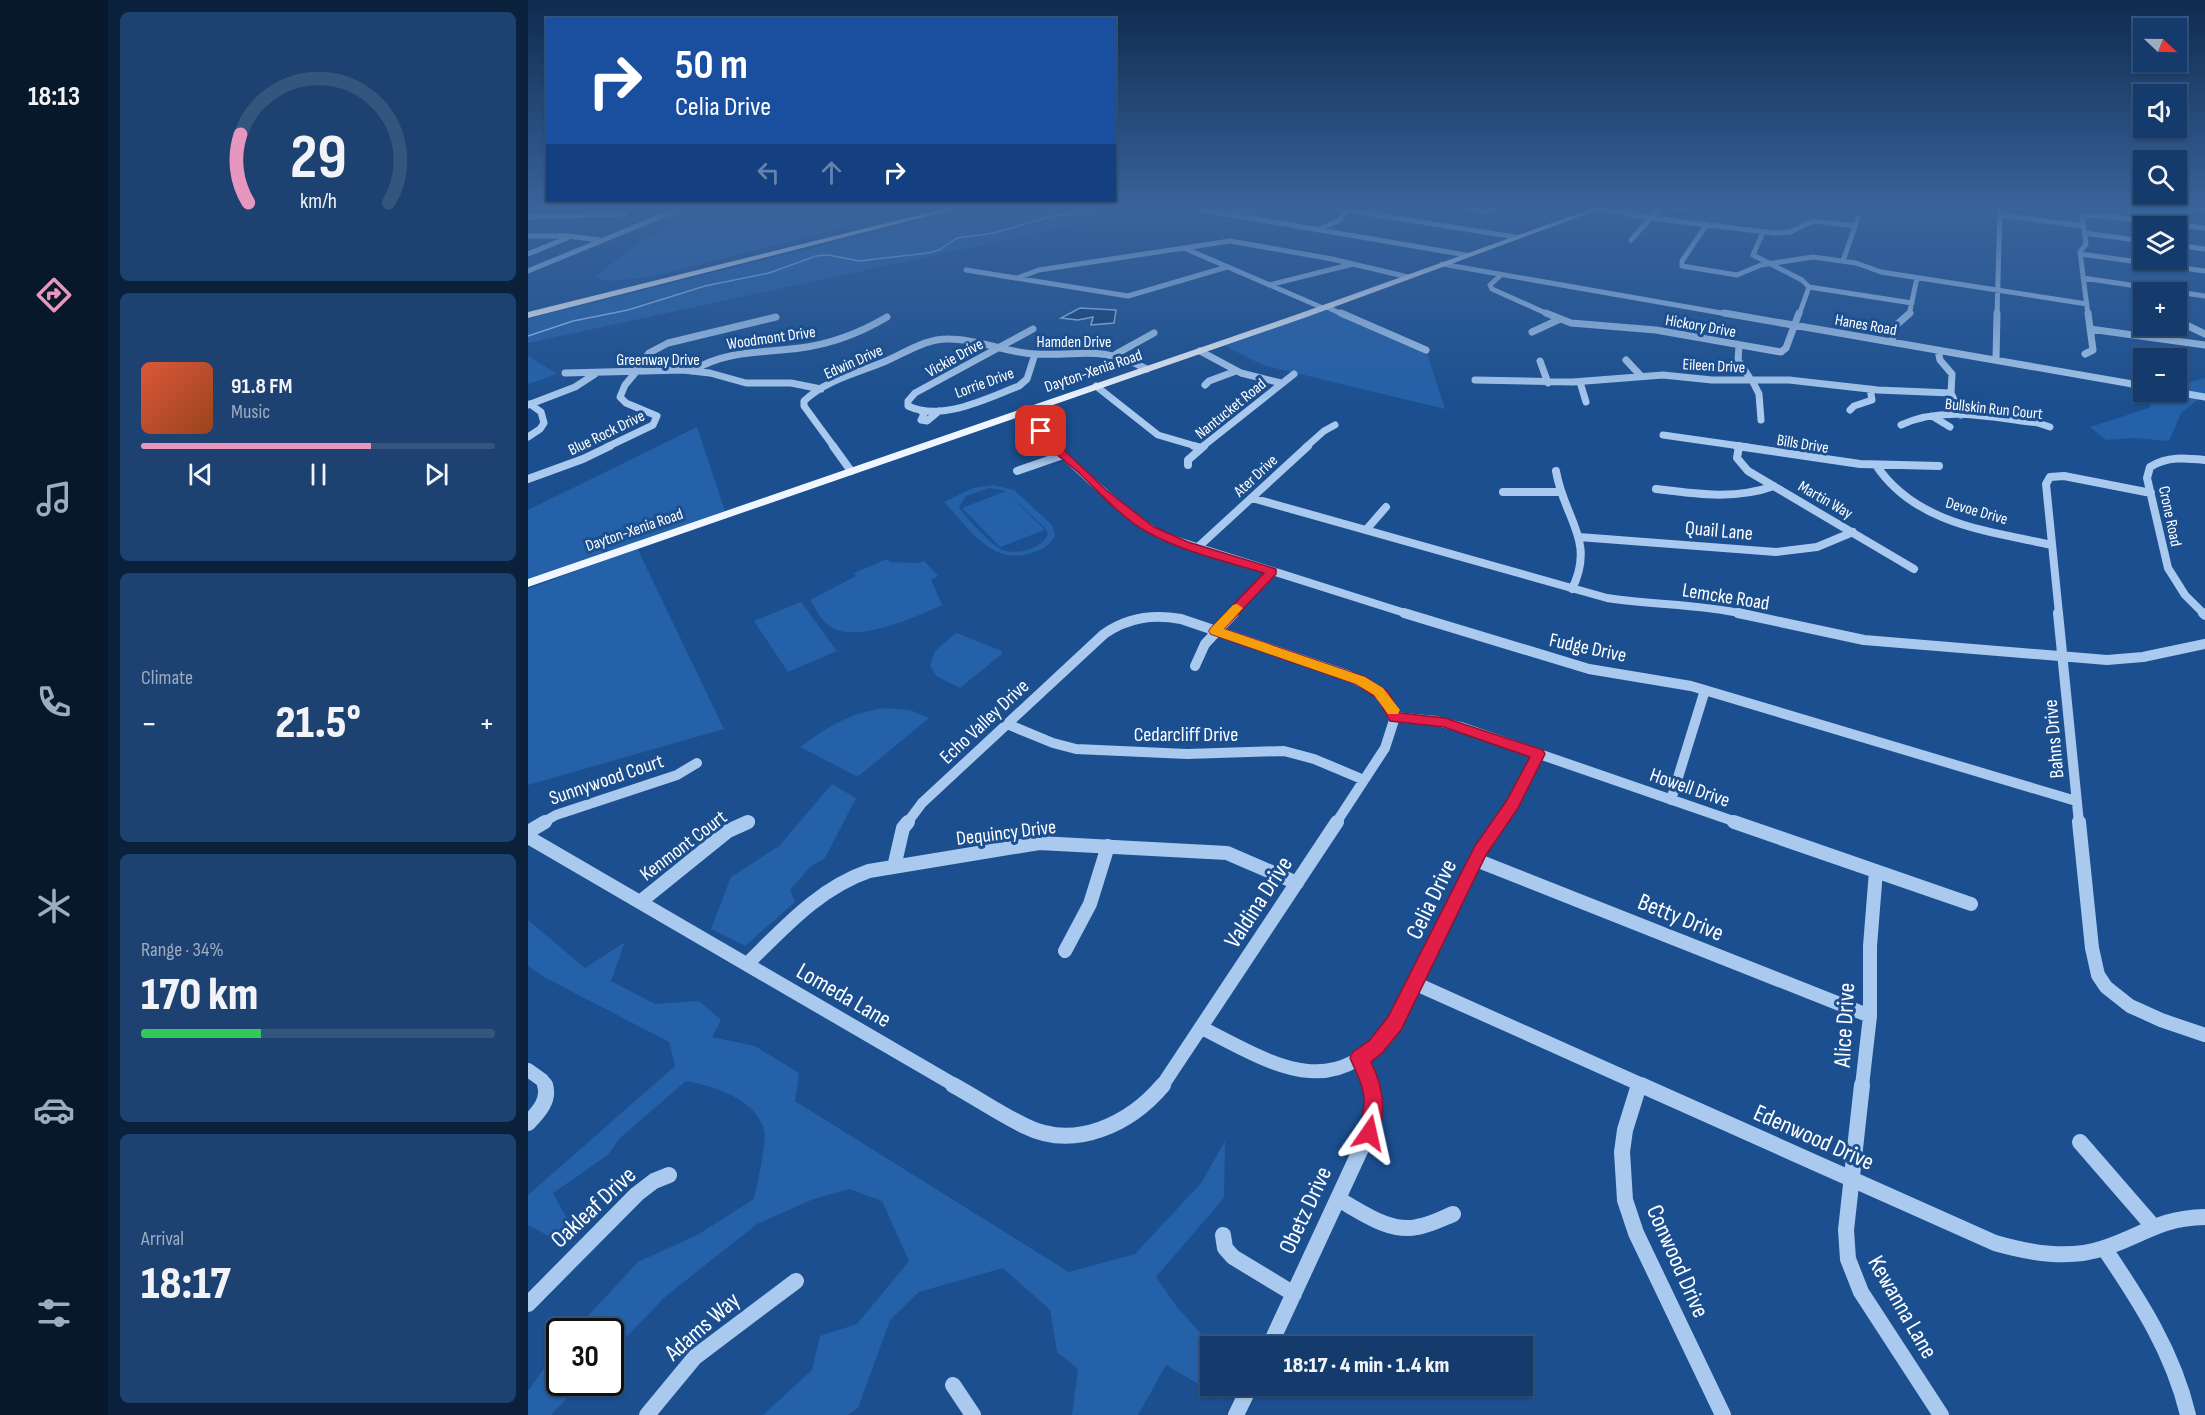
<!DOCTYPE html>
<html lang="en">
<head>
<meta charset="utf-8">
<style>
	:root { --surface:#143b6b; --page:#1d4271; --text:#f1f3f6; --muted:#9dadc1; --line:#33557e; --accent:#e797bd }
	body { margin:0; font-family:"Sofia Sans Condensed",sans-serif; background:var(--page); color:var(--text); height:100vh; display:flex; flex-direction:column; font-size:22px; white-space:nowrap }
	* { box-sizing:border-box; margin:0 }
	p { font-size:20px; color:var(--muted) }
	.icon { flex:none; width:33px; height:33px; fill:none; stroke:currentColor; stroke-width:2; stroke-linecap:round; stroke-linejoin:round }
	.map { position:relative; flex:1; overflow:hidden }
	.side { display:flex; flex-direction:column; gap:12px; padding:12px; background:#0b203b; width:420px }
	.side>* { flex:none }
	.guide { position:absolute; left:18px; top:18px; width:570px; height:183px; border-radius:0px; box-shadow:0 2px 4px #0004,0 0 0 2px var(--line); background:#1a4fa0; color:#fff; overflow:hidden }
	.needle { width:39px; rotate:112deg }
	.controls { position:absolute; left:1605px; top:18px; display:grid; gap:12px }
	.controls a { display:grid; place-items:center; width:54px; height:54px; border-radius:0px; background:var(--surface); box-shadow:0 2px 4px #0004,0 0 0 2px var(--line); font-size:30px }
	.speed { position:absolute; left:18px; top:1318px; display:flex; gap:12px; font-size:30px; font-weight:700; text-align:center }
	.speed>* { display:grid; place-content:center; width:78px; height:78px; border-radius:50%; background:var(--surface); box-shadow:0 2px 4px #0004,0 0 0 2px var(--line); line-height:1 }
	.speed .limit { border:3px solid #111; border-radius:9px; background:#fff; color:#111 }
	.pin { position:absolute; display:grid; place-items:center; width:51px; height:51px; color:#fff; margin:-26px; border-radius:12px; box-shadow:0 3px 9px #0006 }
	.me { position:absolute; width:66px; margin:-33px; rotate:11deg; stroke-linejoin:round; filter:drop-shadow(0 0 4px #0008) }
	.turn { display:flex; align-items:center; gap:21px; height:126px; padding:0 30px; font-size:27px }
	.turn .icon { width:78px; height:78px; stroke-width:2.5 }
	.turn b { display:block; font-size:42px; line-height:51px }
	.lanes { display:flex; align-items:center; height:57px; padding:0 30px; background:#0003; justify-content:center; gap:30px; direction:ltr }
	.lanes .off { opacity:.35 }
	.big { font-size:45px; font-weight:800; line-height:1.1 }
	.side .card { flex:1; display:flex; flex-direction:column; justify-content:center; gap:9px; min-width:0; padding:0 21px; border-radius:9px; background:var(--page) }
	.side .dial { align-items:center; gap:0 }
	.dial svg { height:156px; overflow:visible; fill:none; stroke:var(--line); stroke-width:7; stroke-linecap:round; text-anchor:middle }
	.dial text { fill:var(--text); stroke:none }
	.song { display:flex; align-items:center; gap:18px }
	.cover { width:72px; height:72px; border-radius:9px; background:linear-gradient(135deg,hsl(10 70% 55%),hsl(20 70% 35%)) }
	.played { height:6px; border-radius:3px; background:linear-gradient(90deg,var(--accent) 65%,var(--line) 65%) }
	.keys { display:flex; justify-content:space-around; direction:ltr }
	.heat { display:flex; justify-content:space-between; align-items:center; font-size:33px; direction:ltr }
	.charge { height:9px; border-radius:4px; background:linear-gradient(90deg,#34c759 34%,var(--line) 0) }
	.trip { position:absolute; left:672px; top:1336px; width:333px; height:60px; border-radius:0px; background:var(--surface); box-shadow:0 2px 4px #0004,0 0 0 2px var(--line); font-weight:800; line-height:60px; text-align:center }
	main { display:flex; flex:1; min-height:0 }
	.tab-bar { display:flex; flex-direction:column; width:108px; justify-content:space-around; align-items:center; background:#08182b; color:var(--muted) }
	.tab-bar .icon { width:42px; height:42px }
	.tab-bar .active { color:var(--accent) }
	.tab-bar b { font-size:27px; color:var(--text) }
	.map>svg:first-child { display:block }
</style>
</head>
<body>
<main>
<nav class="tab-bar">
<b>18:13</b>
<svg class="icon active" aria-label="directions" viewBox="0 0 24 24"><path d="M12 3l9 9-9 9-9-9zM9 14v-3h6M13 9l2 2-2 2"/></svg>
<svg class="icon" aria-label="music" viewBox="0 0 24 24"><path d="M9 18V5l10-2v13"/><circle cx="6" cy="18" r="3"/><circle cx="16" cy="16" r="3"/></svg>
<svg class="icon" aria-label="phone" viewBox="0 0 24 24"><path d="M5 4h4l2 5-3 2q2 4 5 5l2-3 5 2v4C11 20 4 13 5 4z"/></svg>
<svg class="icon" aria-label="climate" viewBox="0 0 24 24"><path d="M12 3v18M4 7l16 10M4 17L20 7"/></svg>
<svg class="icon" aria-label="car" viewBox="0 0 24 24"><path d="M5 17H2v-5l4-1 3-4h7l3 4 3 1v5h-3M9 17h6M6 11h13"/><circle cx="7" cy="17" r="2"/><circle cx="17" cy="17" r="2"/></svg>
<svg class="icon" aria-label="filters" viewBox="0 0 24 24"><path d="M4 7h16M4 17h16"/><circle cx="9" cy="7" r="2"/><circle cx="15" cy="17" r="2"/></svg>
</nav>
<section class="side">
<div class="card dial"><svg viewBox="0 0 100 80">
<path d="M14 69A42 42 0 1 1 86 69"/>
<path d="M14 69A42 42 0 0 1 10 34" stroke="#e797bd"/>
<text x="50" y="56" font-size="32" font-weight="700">29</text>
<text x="50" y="72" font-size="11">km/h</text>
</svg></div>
<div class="card">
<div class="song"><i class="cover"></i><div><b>91.8 FM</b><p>Music</p></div></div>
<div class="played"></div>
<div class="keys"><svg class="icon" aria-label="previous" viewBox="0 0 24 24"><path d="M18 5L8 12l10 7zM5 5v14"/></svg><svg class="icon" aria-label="pause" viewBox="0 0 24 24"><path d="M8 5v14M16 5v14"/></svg><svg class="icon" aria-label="next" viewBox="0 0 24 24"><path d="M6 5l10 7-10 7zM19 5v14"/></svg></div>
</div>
<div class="card"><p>Climate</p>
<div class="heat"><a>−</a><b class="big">21.5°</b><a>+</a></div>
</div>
<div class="card"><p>Range · 34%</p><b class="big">170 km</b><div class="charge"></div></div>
<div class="card"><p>Arrival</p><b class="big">18:17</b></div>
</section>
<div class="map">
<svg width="1677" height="1415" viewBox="0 0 1677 1415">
	<rect width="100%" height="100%" fill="#1b4f8f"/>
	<path fill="#2461a8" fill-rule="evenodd" d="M215 208H236L327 225 123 277 81 281 67 278C98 251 129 225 170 217 190 214 194 219 215 208Z
		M484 208H625L0 343V319L400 219 447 217Z
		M1194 208H1258L1265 209 1242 222 1208 219 1204 227 1155 220Z
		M802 308 898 350 917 409 735 365 697 346Z
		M0 356 29 374 0 384Z
		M1677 378V394L1653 413 1641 441 1607 438 1578 440 1562 427 1621 408 1626 392H1648L1649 386Z
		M169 427 197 511 0 580V510Z
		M466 485 486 490 524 525 527 535C523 544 516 549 506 552 464 568 442 529 416 502L445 488ZM461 488 478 491 434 508 472 547 517 530 479 492 518 529 520 535C516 542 510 546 502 549 494 552 483 553 474 550 464 545 437 517 431 507L438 496Z
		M109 548 196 729 0 785V589Z
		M359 559 362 562 391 563 396 561 410 576 403 580 414 605C389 616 322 648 298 623 291 617 287 607 282 600L328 576 326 573Z
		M273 602 309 651 260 672 226 621Z
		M428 633 474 651V654L432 688 408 676 402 666 407 651Z
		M357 708 382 710 401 718 332 775 328 776 272 747C301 726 321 713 357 708Z
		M304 784 328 798 297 858 282 867 262 890 267 902 217 946 183 929 203 877 251 846Z
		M0 920 57 968 97 942 83 981 127 1004 171 1001 193 1020 184 1037 227 1046 271 1073 267 1101 541 1272 607 1254 673 1183 697 1141 696 1198 628 1277 649 1307 685 1347H682V1386H702L696 1399 638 1365 610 1415H544L550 1369 529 1352 522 1310 475 1268 391 1292 362 1320 330 1408 319 1415H235L284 1370 292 1336 329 1324 381 1261 354 1201 321 1189 283 1200 229 1224 138 1296 83 1353 82 1332H45L110 1262 169 1235 226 1199C229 1185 239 1141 236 1130 228 1099 186 1086 158 1081L92 1138 80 1155 25 1193 41 1222 30 1241 0 1225V1195L147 1066 141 1042 16 977 0 966Z
		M31 1347 32 1383H54L23 1415H0V1391Z"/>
	<path fill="#123a6d" stroke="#9cc4f0" stroke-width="1.5" d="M552 308 588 310 586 323 563 325 565 317 550 320 533 318Z"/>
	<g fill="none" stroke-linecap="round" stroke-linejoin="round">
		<path stroke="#9cc4f0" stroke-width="1.5" d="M0 336 45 321 100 310 177 286 241 273 288 256 300 255 331 261 400 253 411 250 429 238 466 233 524 216 561 213 565 208"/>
		<path stroke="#a9c9ee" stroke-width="5" d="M322 208H352
			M806 208 987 237
			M936 208 958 211 972 208
			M1070 208 1122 218 1247 233 1262 232 1285 221 1327 226
			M1142 208 1161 209
			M675 210 938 255
			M707 213 729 208
			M1472 215 1555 226
			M0 217 96 214
			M1179 224 1154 261V266L1209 275 1233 265 1285 257 1328 263 1353 272 1559 304
			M789 230 810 221 820 210
			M1235 232 1225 255 1274 280 1281 287 1271 315
			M1556 233 1616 241
			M0 236H40L72 240
			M1103 240 1125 215 1135 208
			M1648 245 1677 249
			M656 248 795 308
			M0 254 39 238
			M1552 254 1677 271
			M1315 261 1330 218
			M914 264 1205 315
			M438 270 600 296 699 267
			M0 271 153 208
			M973 275 962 285 964 289 1022 315
			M489 278 511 270 702 241 804 259 880 277
			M1555 278 1677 296
			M741 285 825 264
			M1281 287 1384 303
			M799 307 816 315
			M1381 315 1389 278
			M1469 315 1472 208
			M1560 315 1552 252 1558 244 1554 216 1567 215 1677 228"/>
		<path stroke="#a9c9ee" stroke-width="7" d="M813 313 898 350
			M1018 313 1043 323 1128 330 1253 352 1258 348 1271 313
			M1196 313 1616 386
			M1648 320 1677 334
			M505 329 387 393 380 401V406C414 422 459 398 491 386L499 379 507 354
			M1562 329 1677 345
			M1004 332 1032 319
			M1364 342 1367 326 1382 313
			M1211 346 1210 360 1223 380
			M1410 350 1412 360 1424 374 1423 393 1433 415
			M672 351 713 373 753 383
			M588 354 626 333
			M1557 354 1565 350 1560 313
			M1098 360 1113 376
			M1468 360 1469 313
			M1012 361 1020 383
			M164 371C198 350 234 353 272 348 303 344 332 333 359 317
			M107 372 121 353 140 343 248 317
			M37 373 155 370 182 373 218 383H263L293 389
			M947 380 1045 382 1135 375 1184 380H1261L1350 390 1423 393
			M1224 380 1231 394 1233 420
			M1052 382 1058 402
			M677 385 681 381 708 371
			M568 386 630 435 671 447
			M1648 392 1677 397
			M0 405 47 387 67 374
			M501 410 510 422 512 439
			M1322 410 1326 406 1344 400 1342 389
			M394 412 396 414 393 420 399 421 411 411
			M1404 416 1422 427
			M1373 425C1415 405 1466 418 1510 423L1522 427
			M513 434 527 447
			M1135 435 1219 447
			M0 437 12 429 16 423 13 412 2 404
			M79 447 125 425 129 416 98 403 92 397 97 385 108 372
			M306 447 276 406V401C299 379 330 373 358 361 379 352 398 338 422 339 451 339 478 353 508 354 556 356 572 345 619 369
			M674 447 766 374
			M778 447 796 431 807 425"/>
		<path stroke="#a9c9ee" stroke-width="8" d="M305 446 323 471
			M526 446C560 478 594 511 634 536L880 614
			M666 446 673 448
			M1209 446 1332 464 1411 466
			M1211 446 1209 458 1220 471 1386 569
			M660 465V460L676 446
			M1348 465C1387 524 1460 531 1524 545
			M489 471 535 455
			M1028 471C1036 519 1068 540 1044 589
			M0 479 55 459 82 446
			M1128 489C1168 494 1207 500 1246 486
			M975 492H1031
			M724 498 1079 598C1124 605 1172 604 1216 614
			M838 530 858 507
			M1051 537 1248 552 1289 547 1325 532
			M669 548 780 446
			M704 614 744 571
			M1531 614 1518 484 1522 477 1536 476 1623 493
			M1676 614 1657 595 1640 568 1619 478 1622 467C1639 456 1658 458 1677 460"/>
		<path stroke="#a9c9ee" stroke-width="10" d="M876 613 1061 669 1163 686 1548 801
			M1210 613 1336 640 1579 660 1615 657 1677 644
			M1530 613 1551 823
			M1675 613 1677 615
			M667 666 677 644 706 613
			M867 717 908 721 933 727 1211 823
			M479 724 525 743 548 749 659 754 756 751 786 759 836 780
			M1143 800 1177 690
			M14 823 28 815 149 775 169 763
			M217 823 222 821
			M379 823 394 803 576 634C600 617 625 614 653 619L819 675C844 687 854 692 867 717L857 748 808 823
			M971 823 985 804 1010 754"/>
		<path stroke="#a9c9ee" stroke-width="14" d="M1206 822 1443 904
			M1551 822 1564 948 1570 975 1578 987 1602 1006 1633 1020 1677 1035
			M0 832 17 822
			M0 837 428 1086
			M948 860 1342 1016
			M366 867 375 828 380 822
			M112 902 200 831 220 822
			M537 951 562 904 580 846
			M219 964C256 928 291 888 341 871L511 843 699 853 769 883
			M886 983 1116 1086
			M674 1028C745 1064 806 1106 866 1024L952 851 972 822
			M832 1058 842 1086
			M0 1070 14 1080 18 1086
			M634 1086 809 822
			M1334 1086 1342 1016V946L1348 871"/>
		<path stroke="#a9c9ee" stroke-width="16" d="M425 1085C449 1098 472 1114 497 1126 547 1151 602 1124 635 1085
			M1111 1085 1097 1130 1094 1152 1097 1200 1108 1233 1195 1415
			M1113 1085 1467 1243C1502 1253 1541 1260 1576 1248 1616 1235 1631 1218 1677 1217
			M1334 1085 1318 1230 1320 1259 1333 1292 1413 1415
			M0 1123C10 1113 22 1100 17 1085
			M1552 1142 1624 1225
			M810 1199C834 1212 861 1233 889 1227 902 1225 913 1219 925 1214
			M695 1235 697 1248 705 1257 766 1294
			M1576 1248C1612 1301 1645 1352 1660 1415
			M0 1304 109 1194 126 1181 141 1175
			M741 1347 844 1125 846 1107 842 1085
			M425 1385 445 1415
			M119 1415 167 1357 268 1281
			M708 1415 722 1386"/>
		<path fill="#f0f6ff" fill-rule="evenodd" d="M1066 208H1075L776 318 0 587V579L770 314Z
			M1660 208H1677V212Z"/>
		<path fill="#fff" fill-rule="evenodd" d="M420 208H431L0 318V312Z"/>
	</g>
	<linearGradient id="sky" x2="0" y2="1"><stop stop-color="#0f2b4f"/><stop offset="0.51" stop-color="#39639b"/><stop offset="1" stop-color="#39639b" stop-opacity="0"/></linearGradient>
	<rect width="1677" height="406" fill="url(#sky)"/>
	<path fill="#e11d48" stroke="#92132f" stroke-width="1.5" d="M513 428 578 490 626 527 660 542 748 569V574L696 629 837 677 860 692 872 713 917 718 1015 750 1017 754 990 808 958 855 873 1030 854 1053 843 1062C856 1088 859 1113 848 1140L841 1143 834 1140C829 1128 836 1116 836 1103 837 1088 828 1072 822 1058L825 1052 841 1041 860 1017 947 846 979 800 1002 757 916 727 862 721 850 699 828 684 683 634 681 631 683 628 736 573C697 561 655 552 619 532 594 518 574 495 553 475 538 460 518 450 508 431Z"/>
	<path fill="#f59e0b" d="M709 604 715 608 696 629 837 677 855 688 872 710 870 714H860L846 695 828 684 683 634 681 631 683 628 705 605Z"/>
	<g text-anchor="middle" stroke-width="6" stroke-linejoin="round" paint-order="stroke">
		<g font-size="16" fill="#fff" stroke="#1b4f8f">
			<text transform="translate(1338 324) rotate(10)" y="6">Hanes Road</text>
			<text transform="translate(1173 325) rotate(10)" y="6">Hickory Drive</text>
			<text transform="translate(243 337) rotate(-8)" y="6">Woodmont Drive</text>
			<text x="546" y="347">Hamden Drive</text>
			<text transform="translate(426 357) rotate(-29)" y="6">Vickie Drive</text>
			<text x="130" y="365">Greenway Drive</text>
			<text transform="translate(325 361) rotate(-24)" y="6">Edwin Drive</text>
			<text transform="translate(1186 365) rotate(3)" y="6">Eileen Drive</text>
			<text transform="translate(565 370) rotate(-19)" y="6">Dayton-Xenia Road</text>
			<text transform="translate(456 382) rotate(-20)" y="6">Lorrie Drive</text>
			<text transform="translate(702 408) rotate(-39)" y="6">Nantucket Road</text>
			<text transform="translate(1466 408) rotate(6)" y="6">Bullskin Run Court</text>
			<text transform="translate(78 432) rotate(-26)" y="6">Blue Rock Drive</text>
			<text transform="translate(1275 443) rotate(9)" y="6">Bills Drive</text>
			<text transform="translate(727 475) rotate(-43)" y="6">Ater Drive</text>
			<text transform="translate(1298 499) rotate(30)" y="6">Martin Way</text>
			<text transform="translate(1449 510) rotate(16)" y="6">Devoe Drive</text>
			<text transform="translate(1643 516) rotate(78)" y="6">Crone Road</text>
			<text transform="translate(106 529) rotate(-19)" y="6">Dayton-Xenia Road</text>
		</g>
		<g font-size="20" fill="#fff" stroke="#1b4f8f">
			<text transform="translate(1191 530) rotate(5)" y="7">Quail Lane</text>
			<text transform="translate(1198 596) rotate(9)" y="7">Lemcke Road</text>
			<text transform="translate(1060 647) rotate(12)" y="7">Fudge Drive</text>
			<text transform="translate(456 721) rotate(-43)" y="7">Echo Valley Drive</text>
			<text x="658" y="741">Cedarcliff Drive</text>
			<text transform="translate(1525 739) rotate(-95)" y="7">Bahns Drive</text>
			<text transform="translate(78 779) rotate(-19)" y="7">Sunnywood Court</text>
			<text transform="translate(1162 787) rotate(19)" y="7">Howell Drive</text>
			<text transform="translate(478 832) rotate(-7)" y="7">Dequincy Drive</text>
			<text transform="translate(155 845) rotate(-37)" y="7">Kenmont Court</text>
		</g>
		<g font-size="24" fill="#fff" stroke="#1b4f8f">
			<text transform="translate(903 899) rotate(-64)" y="8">Celia Drive</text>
			<text transform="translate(730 902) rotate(-57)" y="8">Valdina Drive</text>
			<text transform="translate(1153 917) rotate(22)" y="8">Betty Drive</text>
			<text transform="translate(316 995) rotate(30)" y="8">Lomeda Lane</text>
			<text transform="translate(1316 1025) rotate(-87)" y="8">Alice Drive</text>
			<text transform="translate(1286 1137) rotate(24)" y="8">Edenwood Drive</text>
			<text transform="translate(65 1207) rotate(-43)" y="8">Oakleaf Drive</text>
			<text transform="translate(777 1210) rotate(-65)" y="8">Obetz Drive</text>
			<text transform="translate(1150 1261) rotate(66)" y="8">Conwood Drive</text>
			<text transform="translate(1375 1307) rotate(60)" y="8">Kewanna Lane</text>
			<text transform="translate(174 1326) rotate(-41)" y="8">Adams Way</text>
		</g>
	</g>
</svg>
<div class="controls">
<a><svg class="needle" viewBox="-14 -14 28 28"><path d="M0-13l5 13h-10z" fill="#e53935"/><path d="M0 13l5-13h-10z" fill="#9dadc1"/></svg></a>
<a><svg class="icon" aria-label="sound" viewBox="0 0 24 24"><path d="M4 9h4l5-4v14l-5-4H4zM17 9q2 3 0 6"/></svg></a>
<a><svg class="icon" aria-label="search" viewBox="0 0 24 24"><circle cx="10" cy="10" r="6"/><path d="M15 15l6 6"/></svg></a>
<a><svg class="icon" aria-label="layers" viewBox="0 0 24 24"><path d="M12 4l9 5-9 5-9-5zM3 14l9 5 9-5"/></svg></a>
<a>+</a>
<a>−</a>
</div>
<div class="speed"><div class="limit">30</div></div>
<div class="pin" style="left:513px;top:431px;background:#d93025"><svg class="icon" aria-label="arrive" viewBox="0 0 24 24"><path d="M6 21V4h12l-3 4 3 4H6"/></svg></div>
<svg class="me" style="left:841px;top:1133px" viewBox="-20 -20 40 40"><path d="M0-17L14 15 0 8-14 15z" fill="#e11d48" stroke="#fff" stroke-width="4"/></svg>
<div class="trip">18:17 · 4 min · 1.4 km</div>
<div class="guide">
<div class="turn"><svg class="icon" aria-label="right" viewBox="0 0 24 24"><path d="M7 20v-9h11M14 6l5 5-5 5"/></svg><div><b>50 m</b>Celia Drive</div></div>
<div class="lanes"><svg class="icon off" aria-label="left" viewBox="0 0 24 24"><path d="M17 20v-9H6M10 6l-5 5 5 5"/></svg><svg class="icon off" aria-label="ahead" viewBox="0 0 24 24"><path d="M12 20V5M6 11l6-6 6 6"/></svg><svg class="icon" aria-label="right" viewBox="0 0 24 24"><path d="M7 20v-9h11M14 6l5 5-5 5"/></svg></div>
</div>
</div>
</main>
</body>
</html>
